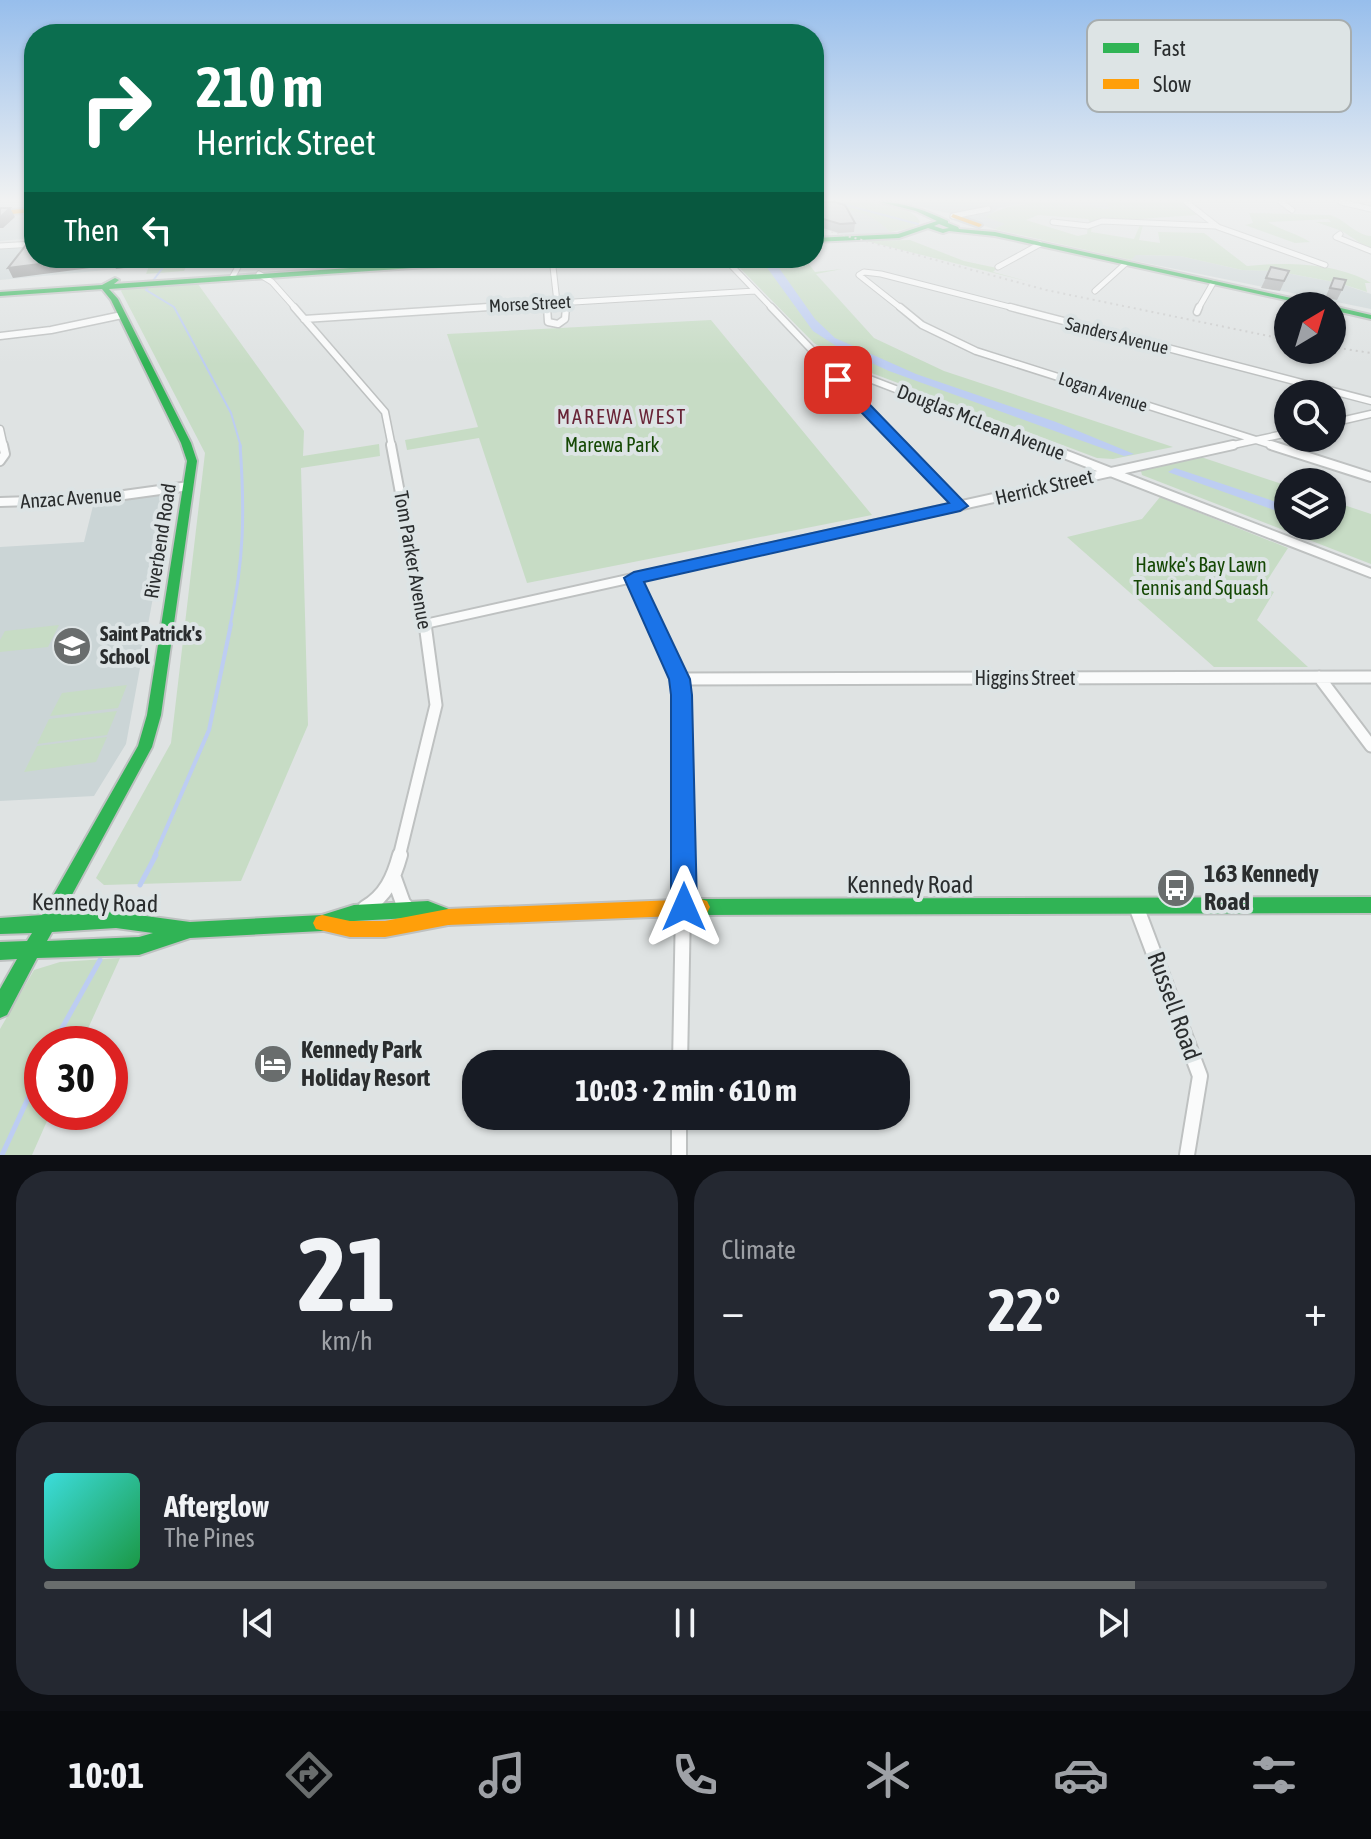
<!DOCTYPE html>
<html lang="en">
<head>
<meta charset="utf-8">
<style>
	:root { --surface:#171b24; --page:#242831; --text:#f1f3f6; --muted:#9ea1a6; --line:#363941; --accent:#696d6d }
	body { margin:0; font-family:"Asap Condensed",sans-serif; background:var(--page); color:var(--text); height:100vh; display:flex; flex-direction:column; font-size:30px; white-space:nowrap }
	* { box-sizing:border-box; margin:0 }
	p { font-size:26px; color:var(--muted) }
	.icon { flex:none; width:44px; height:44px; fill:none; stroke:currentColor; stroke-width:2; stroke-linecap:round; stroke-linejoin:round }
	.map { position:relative; height:1155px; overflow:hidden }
	.side { display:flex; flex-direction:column; gap:16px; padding:16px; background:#0d0f14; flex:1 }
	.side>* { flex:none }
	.banner { position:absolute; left:24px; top:24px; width:800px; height:244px; border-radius:32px; box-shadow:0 2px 6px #0004; background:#0b6e4f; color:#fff; overflow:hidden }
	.needle { width:52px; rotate:38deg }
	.tools { position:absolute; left:1274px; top:292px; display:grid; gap:16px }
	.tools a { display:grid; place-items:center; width:72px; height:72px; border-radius:50%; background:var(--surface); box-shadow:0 2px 6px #0004; font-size:40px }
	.speed { position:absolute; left:24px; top:1026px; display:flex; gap:16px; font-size:40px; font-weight:700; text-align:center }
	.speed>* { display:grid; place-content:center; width:104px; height:104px; border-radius:50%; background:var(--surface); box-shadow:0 2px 6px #0004; line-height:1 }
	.speed .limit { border:12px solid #d22; background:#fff; color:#111 }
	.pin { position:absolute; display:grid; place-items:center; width:68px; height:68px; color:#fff; margin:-34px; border-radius:16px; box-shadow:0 4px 12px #0006 }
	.me { position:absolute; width:88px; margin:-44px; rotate:0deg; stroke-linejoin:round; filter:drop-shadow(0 0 6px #0008) }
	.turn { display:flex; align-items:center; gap:28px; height:168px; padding:0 40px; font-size:36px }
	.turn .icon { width:104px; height:104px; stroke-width:2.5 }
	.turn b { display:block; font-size:56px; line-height:68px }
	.then { display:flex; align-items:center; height:76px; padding:0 40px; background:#0003; gap:16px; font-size:30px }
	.big { font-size:60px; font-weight:700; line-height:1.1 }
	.side .widget { flex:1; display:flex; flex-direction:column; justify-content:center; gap:12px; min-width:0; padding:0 28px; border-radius:32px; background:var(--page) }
	.side .dial { align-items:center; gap:0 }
	.dial b { font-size:104px; line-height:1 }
	.song { display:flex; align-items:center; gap:24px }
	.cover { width:96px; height:96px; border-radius:12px; background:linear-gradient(135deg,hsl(180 70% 55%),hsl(140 70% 35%)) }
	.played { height:8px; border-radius:4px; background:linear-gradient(90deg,var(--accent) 85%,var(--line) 85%) }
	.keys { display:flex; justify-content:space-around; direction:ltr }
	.heat { display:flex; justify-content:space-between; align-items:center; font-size:44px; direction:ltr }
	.side .tiles { flex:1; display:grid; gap:16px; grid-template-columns:1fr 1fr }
	.widget:last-child { grid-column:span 2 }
	.trip { position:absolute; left:462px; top:1050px; width:448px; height:80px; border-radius:32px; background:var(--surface); box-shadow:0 2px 6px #0004; font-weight:700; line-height:80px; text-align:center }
	.menu { display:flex; height:128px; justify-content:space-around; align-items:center; background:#090b0e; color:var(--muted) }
	.menu .icon { width:56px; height:56px }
	.menu .current { color:var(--accent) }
	.menu b { font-size:36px; color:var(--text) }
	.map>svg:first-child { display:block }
</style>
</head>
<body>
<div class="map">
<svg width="1371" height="1155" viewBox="0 0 1371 1155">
	<rect width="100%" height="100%" fill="#dfe3e3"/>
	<path fill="#cbd5d6" d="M910 202H1107L1111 209 1019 204 999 208 987 217 1006 224 994 229 957 217 989 208 979 204 983 208 952 214 908 204Z
		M820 205 856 209 877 219 890 232 844 236 814 225Z
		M34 212V238L0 241V214Z
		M34 245V258H161L149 266 0 280V248Z
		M1135 255 1180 256 1242 270 1276 271 1339 283 1371 294V309L1131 260Z
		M173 489 126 744 94 796 0 801V547L84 542 94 502Z"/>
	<path fill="#c7dcc5" d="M814 202C837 202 910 199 920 222L911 228 890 232C861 202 846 216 814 202Z
		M1107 202H1182L1197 215 1139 219 1141 223 1096 220 1090 223 1088 219 1038 215 1026 220 1078 236 1087 234 1088 226 1092 227 1091 232 1134 239 1140 225H1143L1139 240 1160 243 1158 232 1204 233 1247 266C1286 262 1337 263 1371 283H1365L1367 292 1339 283 1276 271 1242 270 1180 256 1136 255 1131 260 994 229 1005 224 986 217C1018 195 1073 206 1110 209Z
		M1249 213 1330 215C1345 219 1355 235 1371 236V250L1342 231 1316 222H1331L1328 219 1268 222C1276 228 1298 234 1310 242L1295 243 1245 225 1253 223Z
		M910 240 964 261 997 268 993 272 1034 283 866 241Z
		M161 258H213L189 261 184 271 146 274 149 266Z
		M730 258H804L815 272 842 269 816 274 874 338 944 371 1173 447 1113 459 1097 458 845 363 814 343Z
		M195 280 304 431 303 456 379 444 380 456 301 468 308 725 241 881 104 885 96 878 171 743 205 453 121 291 124 287Z
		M711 320 872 515 527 583 479 438 407 450 405 440 478 427 447 334Z
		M1201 457 1288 486V526H1332V501L1371 514V564L1142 475 1141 471Z
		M1160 497 1288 548 1263 587 1274 592 1257 620 1308 667H1214L1067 537 1142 519Z
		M59 625 48 647 0 652V640L5 631Z
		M127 685 118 708 50 716 62 693Z
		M117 711 107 735 37 744 49 719Z
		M107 737 96 762 24 772 37 746Z
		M120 958 81 1044H42V1112H51L32 1155H0V1029L34 970 60 962Z"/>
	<path fill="#bdcdf2" d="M760 258H772L815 319 835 338 916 374 1056 422 1134 454 1124 456 889 371 841 349 813 331Z
		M1175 468 1288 506V515L1168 472Z"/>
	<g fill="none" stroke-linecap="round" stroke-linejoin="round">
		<path stroke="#bdcdf2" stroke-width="2" d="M834 202 918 224
			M170 258 146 290 174 307 231 413 241 447"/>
		<path stroke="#bdcdf2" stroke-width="3" d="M230 626C244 560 245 512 240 445"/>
		<path stroke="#bdcdf2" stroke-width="4" d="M154 857 209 730 231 624"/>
		<path stroke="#bdcdf2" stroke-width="5" d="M140 885 156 855
			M53 1044 100 960
			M2 1155 42 1068"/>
		<defs>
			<path id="street-far4" d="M1186 202 1218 227 1325 265
				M1281 202 1292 210
				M1341 202 1371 209
				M953 216 988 209
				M1053 222 1088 226 1102 221 1216 226
				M1340 234 1336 237 1371 251
				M0 246 34 244
				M552 258 557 302
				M724 258 773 309
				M998 267 1040 244
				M259 274 272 282 296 309
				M233 276 243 258
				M1095 291 1125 264
				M547 303V309
				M457 309 755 291
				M566 309V302
				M902 309 859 275 864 272 881 274 1018 309
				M1198 309 1213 283"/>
			<path id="street-far3" d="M294 307 385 412 392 447
				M547 307 548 322 558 324 565 319 566 307
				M771 307 904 447
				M900 307 922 325 976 351 1278 447
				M1010 307 1371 401
				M1197 312 1199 307
				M304 319 489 307
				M0 336 51 330 122 315
				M816 353 854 373 1046 447
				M1332 423 1371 414
				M0 429 4 447
				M1224 447 1288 433"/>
			<path id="street-far2" d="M391 445 425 626
				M902 445 960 506
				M1041 445 1371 573
				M1271 445 1371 477
				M0 461 5 454 3 445
				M0 502 95 499 189 486
				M634 578 655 626
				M425 624 1233 445"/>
			<path id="street-far1" d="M654 624 679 679 682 695 684 857
				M1319 677 1371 746
				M679 679 1371 677
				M399 857 436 705 425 624"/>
			<path id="street" d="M394 878 403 903 409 910
				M1136 906 1200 1076 1187 1155
				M365 908C386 896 394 877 400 855
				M680 1064 684 855
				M679 1116V1155"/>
			<path id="fast" d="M880 202C904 202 926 211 948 221V223L958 227 959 229 995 232 1327 306H1313L995 236 949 231 943 233 928 228 899 238 814 242V238L898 234 937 221 916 211ZM939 224 949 228 943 229 934 226Z
				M497 258H530L527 260 109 289 118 299 191 443 197 461 161 715 152 747 61 915 116 912 190 922 322 915 354 905 428 901 454 911 457 917 454 923 448 925 428 917 354 921 322 931 190 938 139 955 37 958 7 1015 0 1018V989L17 959 0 960V942L27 941 32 933 0 934V918L42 915 138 746 147 715 187 461 181 443 111 300 102 289 0 296V292L102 285 115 278 119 280 114 284ZM116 928 153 933 139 937 47 941 52 932Z
				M1331 306H1332L1371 315V319L1332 310Z
				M1371 897V913L701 915 695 913 692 907 695 901 701 899Z"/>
			<path id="slow" d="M34 208V212L0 215V211Z
				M953 214 981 224 982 225 979 227 951 217Z
				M701 899 707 901 710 907 707 913 701 915 448 925 385 937H350L316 929 313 923 316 917 322 915 350 921H385L448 909Z"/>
		</defs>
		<use href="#street-far4" stroke="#bec1c1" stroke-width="7"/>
		<use href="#street-far3" stroke="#bec1c1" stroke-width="9"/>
		<use href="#street-far2" stroke="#bec1c1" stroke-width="12"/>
		<use href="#street-far1" stroke="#bec1c1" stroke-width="15"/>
		<use href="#street" stroke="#bec1c1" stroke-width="18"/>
		<use href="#fast" stroke="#bec1c1" stroke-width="4"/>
		<use href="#slow" stroke="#bec1c1" stroke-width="4"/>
		<use href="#street-far4" stroke="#fafbfb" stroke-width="5"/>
		<use href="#street-far3" stroke="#fafbfb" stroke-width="6"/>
		<use href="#street-far2" stroke="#fafbfb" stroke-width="8"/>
		<use href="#street-far1" stroke="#fafbfb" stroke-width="11"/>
		<use href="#street" stroke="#fafbfb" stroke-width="14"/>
		<use href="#fast" fill="#30b455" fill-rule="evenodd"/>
		<use href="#slow" fill="#ff9f0a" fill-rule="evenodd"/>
		<path stroke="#cbcccc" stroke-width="2" stroke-dasharray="2 4" stroke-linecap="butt" d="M814 227 1046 290 1288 340
			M1332 347 1371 353"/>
	</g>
	<path fill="#abaeaf" d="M814 202 855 223 854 232 839 233 820 227 814 229Z
		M1271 267 1289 271 1280 291 1261 288Z
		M1334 278 1342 290 1337 300 1325 298Z"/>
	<path fill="#8b8d8e" d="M10 208 15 217 3 228H0V217Z
		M820 218V227L814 229V220Z
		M87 258H97L90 268 13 278 8 268Z
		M124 258H159L155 264 116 269 112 259Z"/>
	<path fill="#c7cacb" stroke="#8b8d8e" stroke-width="2" d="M814 202H835L845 205 855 223 840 224 820 218 814 220Z
		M0 208H10L0 217Z
		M26 245H34V258H87L8 268Z
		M1271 267 1289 271 1284 281 1266 278Z
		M1334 278 1346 280 1342 290 1330 288Z"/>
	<linearGradient id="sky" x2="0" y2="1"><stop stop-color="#97beec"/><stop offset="0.55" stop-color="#f1f2f2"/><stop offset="1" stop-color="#f1f2f2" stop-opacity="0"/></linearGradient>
	<rect width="1371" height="364" fill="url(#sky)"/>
	<path fill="#1a73e8" stroke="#114b97" stroke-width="2" d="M838 376 843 377 968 506 960 511 644 582 690 679 692 695 697 907 693 916 684 919 674 916 671 907V695L669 679 624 578 634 572 949 503 833 383 832 380Z"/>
	<defs>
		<symbol id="school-disc" viewBox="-11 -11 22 22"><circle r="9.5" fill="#696d6d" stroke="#dde4e5"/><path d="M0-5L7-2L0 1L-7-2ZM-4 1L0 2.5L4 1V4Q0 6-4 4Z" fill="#fff"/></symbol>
		<symbol id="bus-disc" viewBox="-11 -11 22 22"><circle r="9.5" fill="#696d6d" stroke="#dde4e5"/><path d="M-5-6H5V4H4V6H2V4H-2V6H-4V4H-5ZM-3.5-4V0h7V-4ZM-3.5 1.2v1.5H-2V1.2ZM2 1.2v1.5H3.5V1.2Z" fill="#fff"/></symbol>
		<symbol id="hotel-disc" viewBox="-11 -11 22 22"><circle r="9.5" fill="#696d6d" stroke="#dde4e5"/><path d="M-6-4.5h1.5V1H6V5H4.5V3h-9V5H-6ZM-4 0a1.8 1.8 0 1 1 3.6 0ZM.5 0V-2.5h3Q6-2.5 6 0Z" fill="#fff"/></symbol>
	</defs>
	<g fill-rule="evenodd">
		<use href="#school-disc" x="50" y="624" width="44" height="44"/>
		<use href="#bus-disc" x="1154" y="866" width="44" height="44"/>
		<use href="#hotel-disc" x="251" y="1042" width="44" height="44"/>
	</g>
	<g text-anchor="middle" stroke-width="8" stroke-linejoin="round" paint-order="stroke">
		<g font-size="18" fill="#2a2d2e" stroke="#dde4e5">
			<text transform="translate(530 304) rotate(-3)" y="6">Morse Street</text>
			<text transform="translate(1117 336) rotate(14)" y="6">Sanders Avenue</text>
			<text transform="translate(1103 392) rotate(18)" y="6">Logan Avenue</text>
		</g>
		<g font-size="20" letter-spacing="2" fill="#682336" stroke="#dde4e5">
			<text x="622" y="424">MAREWA WEST</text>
		</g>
		<g font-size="20" fill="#2a2d2e" stroke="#dde4e5">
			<text transform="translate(981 422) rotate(21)" y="7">Douglas McLean Avenue</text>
			<text transform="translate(1044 487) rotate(-13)" y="7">Herrick Street</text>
			<text transform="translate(71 498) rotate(-4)" y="7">Anzac Avenue</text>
			<text transform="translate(160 541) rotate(-81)" y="7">Riverbend Road</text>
			<text transform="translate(413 560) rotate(80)" y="7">Tom Parker Avenue</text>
			<text x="1025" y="685">Higgins Street</text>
		</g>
		<g font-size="20" fill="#154804" stroke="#dde4e5">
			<text x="612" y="452">Marewa Park</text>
			<text x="1201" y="572">Hawke's Bay Lawn<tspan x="1201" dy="23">Tennis and Squash</tspan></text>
		</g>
		<g font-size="20" font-weight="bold" fill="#2a2d2e" stroke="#dde4e5" text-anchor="start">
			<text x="100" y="641">Saint Patrick's<tspan x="100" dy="23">School</tspan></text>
		</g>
		<g font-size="24" font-weight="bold" fill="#2a2d2e" stroke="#dde4e5" text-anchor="start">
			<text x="1204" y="882">163 Kennedy<tspan x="1204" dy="28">Road</tspan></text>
			<text x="301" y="1058">Kennedy Park<tspan x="301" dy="28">Holiday Resort</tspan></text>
		</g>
		<g font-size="24" fill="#2a2d2e" stroke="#dde4e5">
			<text x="910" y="893">Kennedy Road</text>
			<text transform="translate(95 903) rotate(1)" y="8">Kennedy Road</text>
			<text transform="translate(1174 1006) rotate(70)" y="8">Russell Road</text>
		</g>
	</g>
	<rect x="1087" y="20" width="264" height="92" rx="12" fill="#dde4e5" stroke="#a7adae" stroke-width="2"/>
	<rect x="1103" y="43" width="36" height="10" fill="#30b455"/>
	<rect x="1103" y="79" width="36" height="10" fill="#ff9f0a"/>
	<g font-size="22" fill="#2a2d2e">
		<text x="1153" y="56">Fast</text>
		<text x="1153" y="92">Slow</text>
	</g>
</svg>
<div class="tools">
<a><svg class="needle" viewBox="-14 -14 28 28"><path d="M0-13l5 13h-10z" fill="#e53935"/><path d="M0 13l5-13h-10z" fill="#9ea1a6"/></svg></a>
<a><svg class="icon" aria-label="search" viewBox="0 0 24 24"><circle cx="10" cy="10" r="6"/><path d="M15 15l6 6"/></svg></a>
<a><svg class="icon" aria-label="layers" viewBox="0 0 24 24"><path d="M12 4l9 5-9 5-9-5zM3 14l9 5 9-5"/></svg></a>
</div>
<div class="speed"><div class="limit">30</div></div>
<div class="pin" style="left:838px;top:380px;background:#d93025"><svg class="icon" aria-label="arrive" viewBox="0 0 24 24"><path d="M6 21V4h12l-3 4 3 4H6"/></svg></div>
<svg class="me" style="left:684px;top:907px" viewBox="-20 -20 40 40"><path d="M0-17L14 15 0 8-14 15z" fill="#1a73e8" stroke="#fff" stroke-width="4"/></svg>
<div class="trip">10:03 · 2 min · 610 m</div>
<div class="banner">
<div class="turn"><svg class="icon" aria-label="right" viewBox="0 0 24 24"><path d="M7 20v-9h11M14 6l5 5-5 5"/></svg><div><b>210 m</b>Herrick Street</div></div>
<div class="then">Then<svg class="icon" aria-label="left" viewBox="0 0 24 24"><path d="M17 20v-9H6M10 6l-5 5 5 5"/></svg></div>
</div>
</div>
<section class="side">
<div class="tiles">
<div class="widget dial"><b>21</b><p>km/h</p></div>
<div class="widget"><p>Climate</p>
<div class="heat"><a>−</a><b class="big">22°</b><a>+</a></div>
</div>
<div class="widget">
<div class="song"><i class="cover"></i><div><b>Afterglow</b><p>The Pines</p></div></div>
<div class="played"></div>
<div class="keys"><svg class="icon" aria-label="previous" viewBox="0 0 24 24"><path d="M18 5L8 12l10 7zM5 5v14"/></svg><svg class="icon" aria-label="pause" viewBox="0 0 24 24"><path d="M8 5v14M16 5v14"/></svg><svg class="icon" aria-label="next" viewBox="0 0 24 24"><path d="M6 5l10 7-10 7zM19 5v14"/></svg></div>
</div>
</div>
</section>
<nav class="menu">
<b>10:01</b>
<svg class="icon current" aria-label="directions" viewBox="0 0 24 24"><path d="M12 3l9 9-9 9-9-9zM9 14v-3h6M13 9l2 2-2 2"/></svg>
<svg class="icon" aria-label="music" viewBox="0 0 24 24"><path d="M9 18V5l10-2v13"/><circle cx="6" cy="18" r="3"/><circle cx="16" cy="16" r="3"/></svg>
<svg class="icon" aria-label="phone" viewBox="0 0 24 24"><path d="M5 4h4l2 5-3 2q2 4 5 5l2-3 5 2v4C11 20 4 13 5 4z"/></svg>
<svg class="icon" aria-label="climate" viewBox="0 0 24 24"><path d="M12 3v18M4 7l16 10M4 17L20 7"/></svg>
<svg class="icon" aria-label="car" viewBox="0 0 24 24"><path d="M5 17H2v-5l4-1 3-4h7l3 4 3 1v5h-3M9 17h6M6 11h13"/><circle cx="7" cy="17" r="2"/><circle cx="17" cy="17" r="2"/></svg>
<svg class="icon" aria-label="filters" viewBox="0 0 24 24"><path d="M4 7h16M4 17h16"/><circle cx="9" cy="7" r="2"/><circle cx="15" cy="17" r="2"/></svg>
</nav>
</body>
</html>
